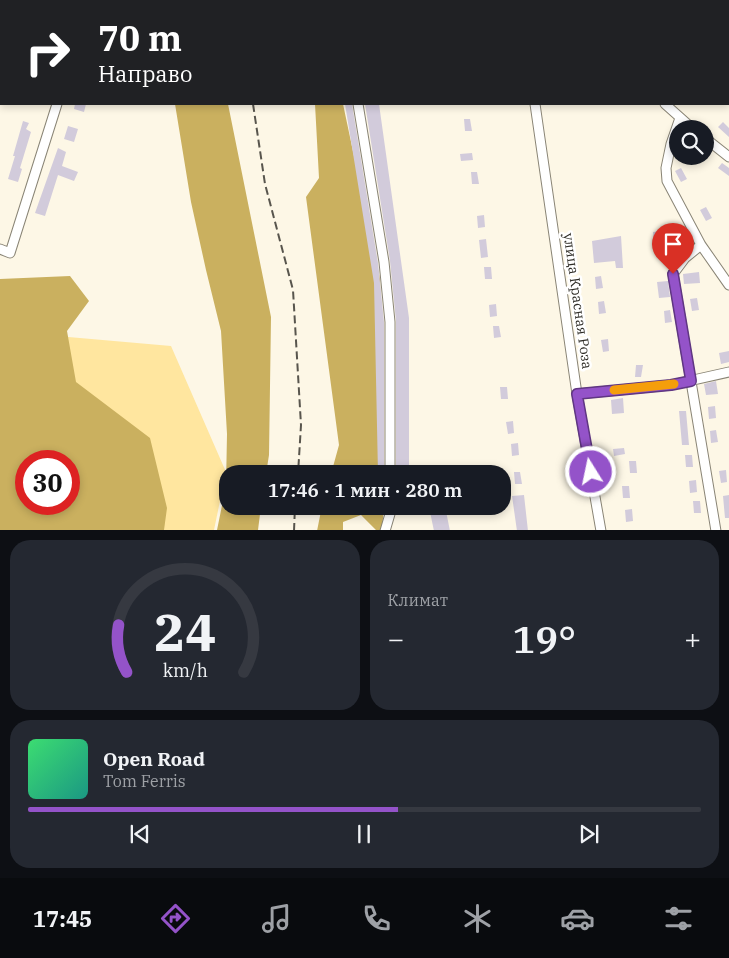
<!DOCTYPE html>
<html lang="ru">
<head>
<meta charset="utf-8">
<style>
	:root { --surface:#171b24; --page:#242831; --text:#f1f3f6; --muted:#9ea1a6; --line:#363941; --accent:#9453c9 }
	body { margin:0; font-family:"IBM Plex Serif",serif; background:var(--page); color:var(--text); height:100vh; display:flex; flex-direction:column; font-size:19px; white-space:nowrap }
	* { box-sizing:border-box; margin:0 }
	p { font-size:16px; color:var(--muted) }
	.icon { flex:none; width:28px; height:28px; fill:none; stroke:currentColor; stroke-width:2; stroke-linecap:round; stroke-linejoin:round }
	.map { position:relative; height:530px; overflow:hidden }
	.details { display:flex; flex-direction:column; gap:10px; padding:10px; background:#0d0f14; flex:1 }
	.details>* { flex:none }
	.top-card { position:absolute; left:0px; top:0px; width:730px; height:105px; box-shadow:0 2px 8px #0003; background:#202124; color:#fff; overflow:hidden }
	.tools { position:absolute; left:669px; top:120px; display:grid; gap:10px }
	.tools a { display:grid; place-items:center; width:45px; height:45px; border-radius:50%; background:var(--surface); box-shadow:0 2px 8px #0003; font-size:25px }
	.speed { position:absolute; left:15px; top:450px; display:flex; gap:10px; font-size:25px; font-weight:700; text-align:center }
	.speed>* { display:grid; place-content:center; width:65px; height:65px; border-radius:50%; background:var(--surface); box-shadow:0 2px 8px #0003; line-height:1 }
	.speed .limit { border:8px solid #d22; background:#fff; color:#111 }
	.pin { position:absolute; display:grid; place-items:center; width:42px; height:42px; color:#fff; margin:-51px -21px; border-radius:50% 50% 50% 0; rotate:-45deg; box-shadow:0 0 5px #0007 }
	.pin .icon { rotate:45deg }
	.me { position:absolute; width:55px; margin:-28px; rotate:350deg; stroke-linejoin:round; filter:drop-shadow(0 0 4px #0008) }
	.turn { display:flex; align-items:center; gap:18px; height:105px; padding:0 15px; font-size:22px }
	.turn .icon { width:65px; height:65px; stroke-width:2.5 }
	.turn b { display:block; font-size:35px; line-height:42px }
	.big { font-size:38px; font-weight:600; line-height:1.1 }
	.details .tile { flex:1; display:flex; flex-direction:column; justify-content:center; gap:8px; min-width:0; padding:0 18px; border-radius:20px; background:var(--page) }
	.details .dial { align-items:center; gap:0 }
	.dial svg { height:130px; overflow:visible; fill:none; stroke:var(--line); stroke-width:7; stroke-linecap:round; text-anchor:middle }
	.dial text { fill:var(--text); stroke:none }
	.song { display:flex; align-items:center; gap:15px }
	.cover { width:60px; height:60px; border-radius:8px; background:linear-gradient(135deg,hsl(140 70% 55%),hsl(170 70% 35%)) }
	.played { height:5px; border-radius:2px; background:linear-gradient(90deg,var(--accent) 55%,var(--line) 55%) }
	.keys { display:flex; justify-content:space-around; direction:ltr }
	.heat { display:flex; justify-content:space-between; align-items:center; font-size:28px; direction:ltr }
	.details .tiles { flex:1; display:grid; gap:10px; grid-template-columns:1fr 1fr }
	.tile:last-child { grid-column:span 2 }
	.trip { position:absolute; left:219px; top:465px; width:292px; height:50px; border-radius:20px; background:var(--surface); box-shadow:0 2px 8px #0003; font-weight:600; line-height:50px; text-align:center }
	.dock { display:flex; height:80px; justify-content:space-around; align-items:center; background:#090b0e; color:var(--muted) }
	.dock .icon { width:35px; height:35px }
	.dock .on { color:var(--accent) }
	.dock b { font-size:22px; color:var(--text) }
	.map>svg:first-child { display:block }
</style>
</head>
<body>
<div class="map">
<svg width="729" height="531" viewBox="0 0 729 531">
	<rect width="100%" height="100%" fill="#fdf7e6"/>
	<path fill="#ffe69f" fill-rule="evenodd" d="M0 331 171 346 226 472 214 530H0ZM26 461H69V504H26Z"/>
	<path fill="#cab05f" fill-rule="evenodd" d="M175 104H228L271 317 269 455 266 474H228V506H261L258 530H217L226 486 227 434 221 331 206 270 191 202Z
		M315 104H343L380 279 384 474H331L339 445 306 197 319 178Z
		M70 276 89 301 67 331 76 382 150 438 167 508 164 530H0V279ZM69 461V504H26V461Z
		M322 506H384L382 530H376L361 515 343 522V530L317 531Z"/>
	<path fill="#d2cbdb" d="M75 104H86L84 112 74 109Z
		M345 104H352L378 263 384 322V474H378L374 283Z
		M365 104H379L409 318V474H396V321L390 261Z
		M464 119H470L472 131H465Z
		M23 121 29 123 26 129 31 132 20 168 22 169 18 182 8 179 15 156H13Z
		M723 122 729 128V137L718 127Z
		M68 126 78 129 74 142 64 139Z
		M58 148 66 152 62 166 78 172 74 181 58 175 45 216 35 213Z
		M472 153 473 160 461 161 460 154Z
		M722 163 729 168V176L718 168Z
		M681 168 687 179 681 182 675 171Z
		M471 172H477L479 184H472Z
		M706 207 712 218 706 221 700 210Z
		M484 215 485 227 478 228 477 216Z
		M669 230 670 241 654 243 653 232Z
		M621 236 623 268H616L615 261 594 263 592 241Z
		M486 239 488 257 481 258 479 240Z
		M484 267H491L492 279H485Z
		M699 272 700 283 684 284 683 274Z
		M601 276 603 288 596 289 595 277Z
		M668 281 670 297 659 298 657 282Z
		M697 298 699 310 692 311 690 299Z
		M604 301 606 313 599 314 598 302Z
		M496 304 497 316 490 317 489 305Z
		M670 310 672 322 665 323 664 311Z
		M493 326H499L501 337 494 338Z
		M608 339 609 351 603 352 601 340Z
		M729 351V362L721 364 719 353Z
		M636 365H643L641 377H635Z
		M716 381 718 394 706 395 704 384Z
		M500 387H507L508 399H501Z
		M623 398 624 413 612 414 611 400Z
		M715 406 716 418 709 419 708 407Z
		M679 411H686L689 445H682Z
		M513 421 514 433 508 434 506 422Z
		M716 430 718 442 711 443 710 431Z
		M518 443 519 455 512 456 511 444Z
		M624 448 625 454 614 456 613 449Z
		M685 455H692L693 467H686Z
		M629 461H636L637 473H630Z
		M726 470 727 482 721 483 719 471Z
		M514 472H520L522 484H515Z
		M696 480 697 492 690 493 689 481Z
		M622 486H629L630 498H623Z
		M524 495 528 531H517L512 496Z
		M729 495V518H725L723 496Z
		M693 501H700L701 513H694Z
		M445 506 450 531H434L429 507Z
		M632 509 633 521 626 522 625 510Z"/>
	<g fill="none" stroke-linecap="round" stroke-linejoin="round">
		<defs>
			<path id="street" d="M341 0V1
				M520 0V1
				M715 0 717 1
				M94 1V0
				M0 2 1 0
				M358 104 384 262 390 322V474
				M535 104 577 394 601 531
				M665 104 693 129
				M680 118 671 144 666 168 667 181 701 245 729 285
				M705 138 729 157
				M701 245 685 258 673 274 716 531
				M0 249 10 253 57 104
				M577 394 671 385 729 372
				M385 531 390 514V506"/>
		</defs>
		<use href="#street" stroke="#898475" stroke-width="11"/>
		<use href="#street" stroke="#fff" stroke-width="9"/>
		<path stroke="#58554d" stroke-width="2" stroke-dasharray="8 4" stroke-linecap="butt" d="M237 0V1
			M253 104 265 184 293 290 301 425 298 474
			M294 531 295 506"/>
	</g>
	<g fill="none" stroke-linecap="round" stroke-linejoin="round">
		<defs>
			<path id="route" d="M591 472 577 394 671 385 691 381 673 274"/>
		</defs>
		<use href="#route" stroke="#603683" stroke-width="12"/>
		<use href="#route" stroke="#9453c9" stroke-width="9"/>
		<path stroke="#f59e0b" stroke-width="9" d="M614 390 674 384"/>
	</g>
	<g text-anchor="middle" stroke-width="5" stroke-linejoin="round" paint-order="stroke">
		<g font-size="14" fill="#2e2c26" stroke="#fff">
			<text transform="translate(578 301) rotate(82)" y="5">улица Красная Роза</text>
		</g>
	</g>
</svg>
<div class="tools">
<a><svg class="icon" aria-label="search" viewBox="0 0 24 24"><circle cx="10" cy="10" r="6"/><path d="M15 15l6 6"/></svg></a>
</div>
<div class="speed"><div class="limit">30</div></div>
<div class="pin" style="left:673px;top:274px;background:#d93025"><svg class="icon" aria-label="arrive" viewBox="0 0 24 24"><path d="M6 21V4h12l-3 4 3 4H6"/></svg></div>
<svg class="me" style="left:591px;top:472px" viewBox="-20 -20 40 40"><circle r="17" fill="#9453c9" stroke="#fff" stroke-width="3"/><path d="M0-11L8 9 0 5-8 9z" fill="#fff"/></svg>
<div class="trip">17:46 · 1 мин · 280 m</div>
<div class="top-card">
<div class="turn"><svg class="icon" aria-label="right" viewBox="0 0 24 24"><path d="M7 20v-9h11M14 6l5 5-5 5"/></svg><div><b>70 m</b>Направо</div></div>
</div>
</div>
<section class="details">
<div class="tiles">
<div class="tile dial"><svg viewBox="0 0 100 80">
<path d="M14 69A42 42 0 1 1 86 69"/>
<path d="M14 69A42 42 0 0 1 9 40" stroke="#9453c9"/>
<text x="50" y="56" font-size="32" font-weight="700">24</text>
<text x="50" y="72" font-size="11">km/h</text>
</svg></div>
<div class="tile"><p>Климат</p>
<div class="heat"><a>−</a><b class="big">19°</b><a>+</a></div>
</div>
<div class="tile">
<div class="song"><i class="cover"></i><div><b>Open Road</b><p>Tom Ferris</p></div></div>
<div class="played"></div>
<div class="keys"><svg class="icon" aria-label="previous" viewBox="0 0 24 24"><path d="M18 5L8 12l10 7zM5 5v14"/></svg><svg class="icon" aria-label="pause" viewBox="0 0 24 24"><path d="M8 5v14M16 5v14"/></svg><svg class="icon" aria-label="next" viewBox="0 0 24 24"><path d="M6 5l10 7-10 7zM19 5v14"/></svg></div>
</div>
</div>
</section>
<nav class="dock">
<b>17:45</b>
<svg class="icon on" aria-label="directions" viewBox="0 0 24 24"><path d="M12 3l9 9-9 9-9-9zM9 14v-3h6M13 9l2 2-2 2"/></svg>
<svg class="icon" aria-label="music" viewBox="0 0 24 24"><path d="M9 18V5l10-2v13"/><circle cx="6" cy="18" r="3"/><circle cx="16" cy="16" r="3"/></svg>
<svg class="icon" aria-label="phone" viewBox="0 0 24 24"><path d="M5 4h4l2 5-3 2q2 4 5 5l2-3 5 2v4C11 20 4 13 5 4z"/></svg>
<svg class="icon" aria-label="climate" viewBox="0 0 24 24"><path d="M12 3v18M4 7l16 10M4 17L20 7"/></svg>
<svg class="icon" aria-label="car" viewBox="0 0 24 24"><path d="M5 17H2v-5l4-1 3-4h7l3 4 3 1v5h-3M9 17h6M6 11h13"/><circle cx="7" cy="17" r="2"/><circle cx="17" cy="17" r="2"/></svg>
<svg class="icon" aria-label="filters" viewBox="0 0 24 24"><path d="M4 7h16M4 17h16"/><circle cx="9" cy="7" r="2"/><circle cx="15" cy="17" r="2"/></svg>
</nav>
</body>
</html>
